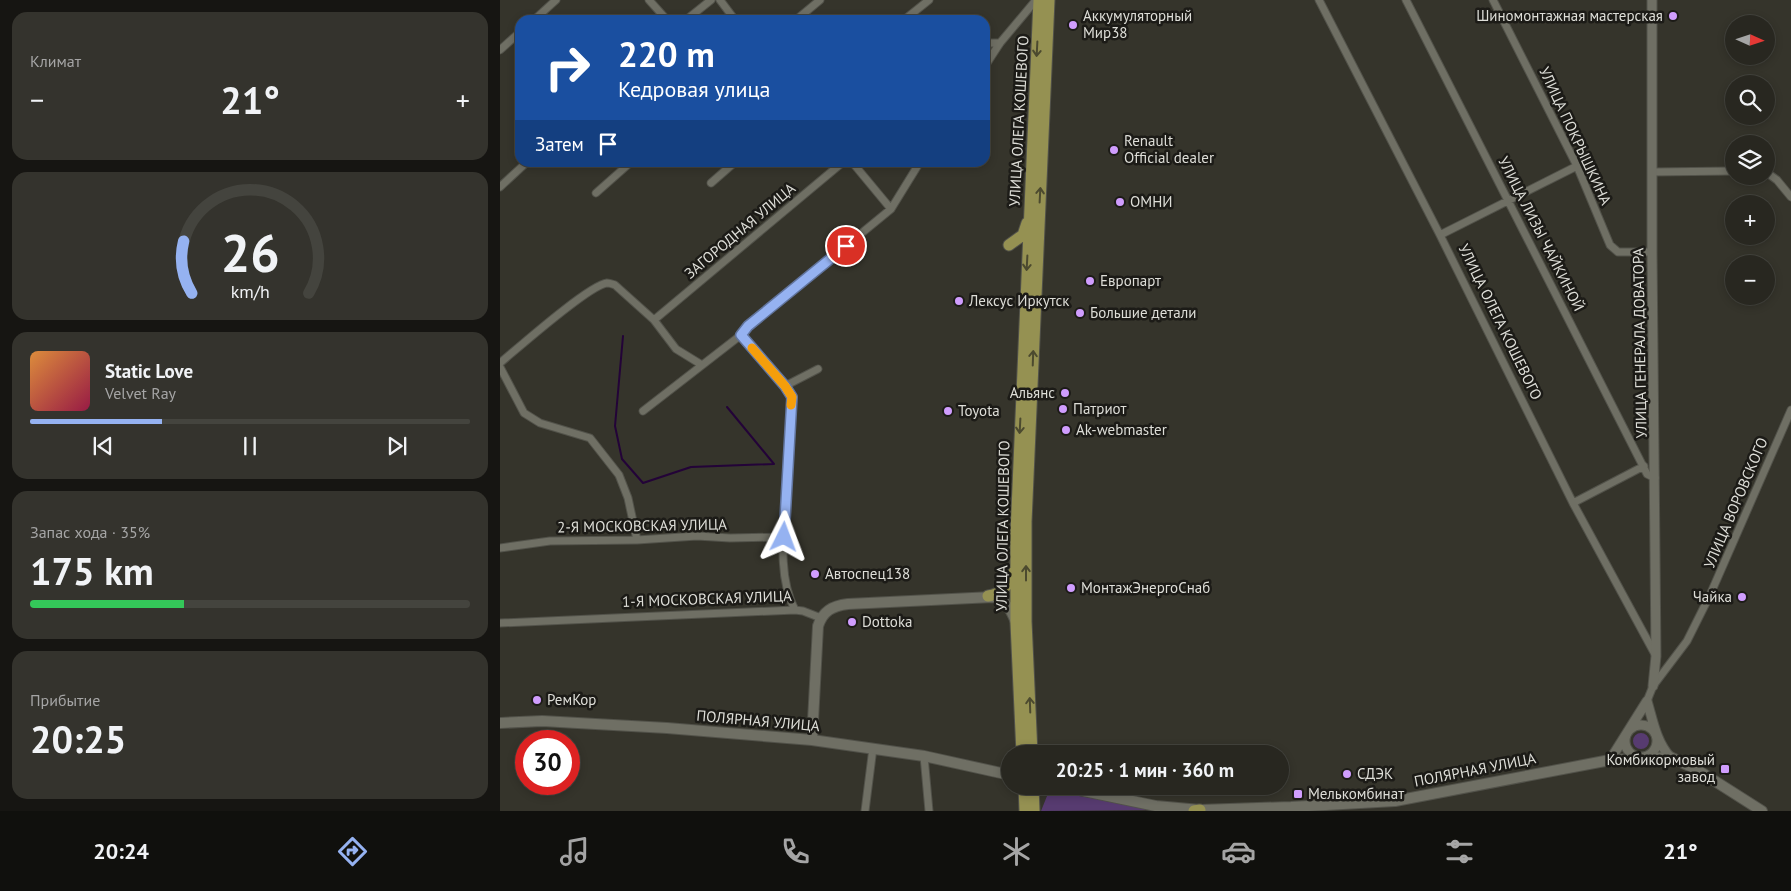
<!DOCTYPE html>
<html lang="ru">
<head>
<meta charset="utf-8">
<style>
	:root { --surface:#282720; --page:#34332d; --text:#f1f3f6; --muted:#a5a5a5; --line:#44443e; --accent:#95b2f1 }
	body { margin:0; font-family:"PT Sans",sans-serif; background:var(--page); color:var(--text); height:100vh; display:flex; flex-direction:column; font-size:19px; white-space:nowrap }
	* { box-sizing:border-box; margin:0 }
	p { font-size:16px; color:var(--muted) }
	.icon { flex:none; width:28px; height:28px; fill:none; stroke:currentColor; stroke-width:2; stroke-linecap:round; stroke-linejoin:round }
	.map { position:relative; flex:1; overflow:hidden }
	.drawer { display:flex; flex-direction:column; gap:12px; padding:12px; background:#161512; width:500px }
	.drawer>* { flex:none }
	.hud { position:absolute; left:15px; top:15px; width:475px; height:152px; border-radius:15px; box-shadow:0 2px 8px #0003,0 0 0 1px var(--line); background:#1a4fa0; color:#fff; overflow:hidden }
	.needle { width:32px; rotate:93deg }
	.fabs { position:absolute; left:1225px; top:15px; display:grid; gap:10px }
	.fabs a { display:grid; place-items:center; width:50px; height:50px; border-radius:50%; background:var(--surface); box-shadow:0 2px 8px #0003,0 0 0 1px var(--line); font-size:25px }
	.speed { position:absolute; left:15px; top:730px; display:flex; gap:10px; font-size:25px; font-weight:700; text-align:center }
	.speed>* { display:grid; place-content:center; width:65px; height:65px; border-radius:50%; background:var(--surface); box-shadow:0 2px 8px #0003,0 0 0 1px var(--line); line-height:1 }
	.speed .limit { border:8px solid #d22; background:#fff; color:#111 }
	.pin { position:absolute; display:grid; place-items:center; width:42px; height:42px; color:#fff; margin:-21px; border:2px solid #fff; border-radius:50%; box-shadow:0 1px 5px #0007 }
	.me { position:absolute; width:55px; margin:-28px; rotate:3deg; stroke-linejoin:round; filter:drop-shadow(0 0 4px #0008) }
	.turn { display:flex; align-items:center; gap:18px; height:105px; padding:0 20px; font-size:22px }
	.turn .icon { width:65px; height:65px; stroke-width:2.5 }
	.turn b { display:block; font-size:35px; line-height:42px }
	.then { display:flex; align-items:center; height:48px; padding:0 20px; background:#0003; gap:10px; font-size:19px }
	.big { font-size:38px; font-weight:800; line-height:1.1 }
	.drawer .widget { flex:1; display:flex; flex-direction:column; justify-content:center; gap:8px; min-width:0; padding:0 18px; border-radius:15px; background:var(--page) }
	.drawer .dial { align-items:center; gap:0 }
	.dial svg { height:130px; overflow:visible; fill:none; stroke:var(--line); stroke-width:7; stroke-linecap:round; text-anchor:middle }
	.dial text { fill:var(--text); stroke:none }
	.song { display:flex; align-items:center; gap:15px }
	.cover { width:60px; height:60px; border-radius:8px; background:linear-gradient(135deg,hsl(30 70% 55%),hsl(340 70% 35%)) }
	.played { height:5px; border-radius:2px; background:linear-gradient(90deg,var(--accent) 30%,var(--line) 30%) }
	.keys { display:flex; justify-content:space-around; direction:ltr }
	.heat { display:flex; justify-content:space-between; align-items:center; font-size:28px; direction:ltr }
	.charge { height:8px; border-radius:4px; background:linear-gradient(90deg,#34c759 35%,var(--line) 0) }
	.trip { position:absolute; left:501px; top:745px; width:288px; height:50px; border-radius:25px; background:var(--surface); box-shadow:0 2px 8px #0003,0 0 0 1px var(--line); font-weight:800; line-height:50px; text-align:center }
	.tab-bar { display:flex; height:80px; justify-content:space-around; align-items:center; background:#10100d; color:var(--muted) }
	.tab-bar .icon { width:35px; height:35px }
	.tab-bar .selected { color:var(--accent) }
	.tab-bar b { font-size:22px; color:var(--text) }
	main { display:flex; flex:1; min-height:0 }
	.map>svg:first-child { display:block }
</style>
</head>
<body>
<main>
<section class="drawer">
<div class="widget"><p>Климат</p>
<div class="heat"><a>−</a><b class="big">21°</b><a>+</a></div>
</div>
<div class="widget dial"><svg viewBox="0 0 100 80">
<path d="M14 69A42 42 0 1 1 86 69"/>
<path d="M14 69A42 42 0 0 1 9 37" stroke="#95b2f1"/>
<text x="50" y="56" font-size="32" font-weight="700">26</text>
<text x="50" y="72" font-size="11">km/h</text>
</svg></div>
<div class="widget">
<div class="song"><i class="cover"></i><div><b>Static Love</b><p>Velvet Ray</p></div></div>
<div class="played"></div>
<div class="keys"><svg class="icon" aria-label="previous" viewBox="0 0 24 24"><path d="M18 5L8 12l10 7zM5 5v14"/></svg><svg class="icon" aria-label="pause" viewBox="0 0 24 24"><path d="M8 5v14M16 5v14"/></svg><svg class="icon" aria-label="next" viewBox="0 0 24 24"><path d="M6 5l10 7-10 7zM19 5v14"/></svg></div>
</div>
<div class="widget"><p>Запас хода · 35%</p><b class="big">175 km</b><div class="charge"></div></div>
<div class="widget"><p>Прибытие</p><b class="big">20:25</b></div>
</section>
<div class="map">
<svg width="1291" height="811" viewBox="0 0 1291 811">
	<rect width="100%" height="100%" fill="#35342b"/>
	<path fill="#573b70" d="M1133 741a8 8 0 1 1 16 0a8 8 0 1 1-16 0Z
		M549 791 651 808 654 810 541 811Z"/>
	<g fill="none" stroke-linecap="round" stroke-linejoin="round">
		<path stroke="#230338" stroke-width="2" d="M123 336 115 426 122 459 143 483 191 467 274 464 227 407"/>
		<defs>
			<path id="minor" d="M149 0 167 20
				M220 0 235 20
				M819 0 940 235 1073 503 1156 656
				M906 0 1147 474 1155 478
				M993 0 1077 166 1110 245 1118 252H1152
				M34 20 56 0
				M186 20 211 0
				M296 20 320 0
				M404 20 429 0
				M485 47 489 43H500
				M0 50 20 32
				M485 66 500 43 536 0
				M352 162 391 209
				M1152 172 1234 171
				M1266 172 1277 180 1291 197
				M211 183 235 162
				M0 187 27 162
				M96 193 131 162
				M940 235 1077 166
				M154 320 343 162
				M241 335 285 386 292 397C290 429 288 461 286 493 284 530 277 576 295 610
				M0 363C18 348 89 285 107 283 110 283 112 284 115 285L154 320 176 349 202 365
				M0 367 24 413 40 423 90 438 119 475 128 498 137 540
				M285 386 318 369
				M143 411 241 335 247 327 391 209 420 162
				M1073 503 1144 466
				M0 548 50 541 137 540 197 536 230 538 284 537
				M0 623 295 610 303 611 321 618
				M1147 701 1153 686 1187 641 1210 595 1291 410
				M424 756 429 811
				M365 811 373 748"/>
			<path id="tertiary" d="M1152 0V252L1156 656 1153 686
				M1147 701C1153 721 1156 741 1170 757
				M1125 741a16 16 0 1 1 32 0a16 16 0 1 1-32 0Z
				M1110 760 1147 701"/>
			<path id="secondary" d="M0 723 42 721 167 728 312 740 424 756 510 775
				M312 740 318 626C323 611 332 606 348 604L493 597C507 601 511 610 516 622
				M560 786 656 806 700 810 791 807 895 801 1110 760 1170 757 1196 769 1262 811"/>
			<path id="primary" d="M509 245 523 235 527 223
				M488 596C502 594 509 585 514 572
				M522 754 516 623V533L539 0
				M532 754 526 621V522L549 0
				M524 786 525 811
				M533 786 534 811
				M694 811 700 810"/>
		</defs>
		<use href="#minor" stroke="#52524a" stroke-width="9"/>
		<use href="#tertiary" stroke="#52524a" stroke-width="11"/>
		<use href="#secondary" stroke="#52524a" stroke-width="12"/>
		<use href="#primary" stroke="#52524a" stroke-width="13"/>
		<use href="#minor" stroke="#6f6f64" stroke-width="7"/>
		<use href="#tertiary" stroke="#6f6f64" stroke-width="9"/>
		<use href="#secondary" stroke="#6f6f64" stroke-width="10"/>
		<use href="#primary" stroke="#959152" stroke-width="11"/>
	</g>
	<defs><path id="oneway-shaft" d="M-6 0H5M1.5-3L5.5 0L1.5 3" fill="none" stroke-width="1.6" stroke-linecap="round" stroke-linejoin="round" transform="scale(1.25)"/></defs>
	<g stroke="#4c4a2f">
		<use href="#oneway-shaft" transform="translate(537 49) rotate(93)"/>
		<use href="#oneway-shaft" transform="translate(540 195) rotate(-87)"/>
		<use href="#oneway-shaft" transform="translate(527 263) rotate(93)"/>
		<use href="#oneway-shaft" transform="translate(533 358) rotate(-88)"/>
		<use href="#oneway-shaft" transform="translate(520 426) rotate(93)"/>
		<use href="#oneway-shaft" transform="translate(526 573) rotate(-90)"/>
		<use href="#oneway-shaft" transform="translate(530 705) rotate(-92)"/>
	</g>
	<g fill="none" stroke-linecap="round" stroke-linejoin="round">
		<defs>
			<path id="route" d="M284 537 292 397 285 386 241 335 248 326 346 246"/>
		</defs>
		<use href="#route" stroke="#61749d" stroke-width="12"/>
		<use href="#route" stroke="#95b2f1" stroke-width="9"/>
		<path stroke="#f59e0b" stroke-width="9" d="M252 348 285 386 292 397 291 405"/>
	</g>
	<g fill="#d09dfe" stroke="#1c1b17" stroke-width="2">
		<circle cx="1173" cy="16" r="5"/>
		<circle cx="573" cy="25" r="5"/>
		<circle cx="614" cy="150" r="5"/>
		<circle cx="620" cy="202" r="5"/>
		<circle cx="590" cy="281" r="5"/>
		<circle cx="459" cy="301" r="5"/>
		<circle cx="580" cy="313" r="5"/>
		<circle cx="565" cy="393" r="5"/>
		<circle cx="563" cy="409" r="5"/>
		<circle cx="448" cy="411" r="5"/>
		<circle cx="566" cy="430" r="5"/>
		<circle cx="315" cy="574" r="5"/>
		<circle cx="571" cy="588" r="5"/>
		<circle cx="1242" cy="597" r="5"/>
		<circle cx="352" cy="622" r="5"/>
		<circle cx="37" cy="700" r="5"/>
		<rect x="1220" y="764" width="10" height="10" rx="2.5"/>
		<circle cx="847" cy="774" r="5"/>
		<rect x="793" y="789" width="10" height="10" rx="2.5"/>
	</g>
	<g text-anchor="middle" stroke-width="5" stroke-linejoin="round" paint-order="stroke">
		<g font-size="15" fill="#deded8" stroke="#1c1b17" text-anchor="start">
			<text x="583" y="21">Аккумуляторный<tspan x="583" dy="17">Мир38</tspan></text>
			<text x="1163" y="21" text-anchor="end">Шиномонтажная мастерская</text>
			<text x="624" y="146">Renault<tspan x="624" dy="17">Official dealer</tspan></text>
			<text x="630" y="207">ОМНИ</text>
			<text x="600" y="286">Европарт</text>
			<text x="469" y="306">Лексус Иркутск</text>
			<text x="590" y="318">Большие детали</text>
			<text x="555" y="398" text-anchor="end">Альянс</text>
			<text x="573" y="414">Патриот</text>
			<text x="458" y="416">Toyota</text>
			<text x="576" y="435">Ak-webmaster</text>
			<text x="325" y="579">Автоспец138</text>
			<text x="581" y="593">МонтажЭнергоСнаб</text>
			<text x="1232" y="602" text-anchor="end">Чайка</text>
			<text x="362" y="627">Dottoka</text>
			<text x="47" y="705">РемКор</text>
			<text x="1215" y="765" text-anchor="end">Комбикормовый<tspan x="1215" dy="17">завод</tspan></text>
			<text x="857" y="779">СДЭК</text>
			<text x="808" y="799">Мелькомбинат</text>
		</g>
		<g font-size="15" fill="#deded8" stroke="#1c1b17">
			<text transform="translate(519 121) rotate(-87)" y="5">УЛИЦА ОЛЕГА КОШЕВОГО</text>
			<text transform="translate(1075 136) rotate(65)" y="5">УЛИЦА ПОКРЫШКИНА</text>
			<text transform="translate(240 231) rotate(-40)" y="5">ЗАГОРОДНАЯ УЛИЦА</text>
			<text transform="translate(1041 234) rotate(63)" y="5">УЛИЦА ЛИЗЫ ЧАЙКИНОЙ</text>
			<text transform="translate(1000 322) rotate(64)" y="5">УЛИЦА ОЛЕГА КОШЕВОГО</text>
			<text transform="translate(1140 343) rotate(-91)" y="5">УЛИЦА ГЕНЕРАЛА ДОВАТОРА</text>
			<text transform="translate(1236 503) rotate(-67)" y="5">УЛИЦА ВОРОВСКОГО</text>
			<text transform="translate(142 526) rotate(-1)" y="5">2-Я МОСКОВСКАЯ УЛИЦА</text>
			<text transform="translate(503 526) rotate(-89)" y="5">УЛИЦА ОЛЕГА КОШЕВОГО</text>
			<text transform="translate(207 599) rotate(-2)" y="5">1-Я МОСКОВСКАЯ УЛИЦА</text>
			<text transform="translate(258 721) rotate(5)" y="5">ПОЛЯРНАЯ УЛИЦА</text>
			<text transform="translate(975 770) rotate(-11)" y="5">ПОЛЯРНАЯ УЛИЦА</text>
		</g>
	</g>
</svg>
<div class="fabs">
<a><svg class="needle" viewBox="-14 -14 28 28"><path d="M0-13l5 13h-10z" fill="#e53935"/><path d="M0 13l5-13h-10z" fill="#a5a5a5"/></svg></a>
<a><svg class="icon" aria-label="search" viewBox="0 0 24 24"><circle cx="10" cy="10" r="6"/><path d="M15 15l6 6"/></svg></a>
<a><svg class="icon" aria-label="layers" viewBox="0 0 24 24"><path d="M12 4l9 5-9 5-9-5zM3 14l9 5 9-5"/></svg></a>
<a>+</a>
<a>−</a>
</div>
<div class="speed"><div class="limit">30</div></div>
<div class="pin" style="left:346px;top:246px;background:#d93025"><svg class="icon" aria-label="arrive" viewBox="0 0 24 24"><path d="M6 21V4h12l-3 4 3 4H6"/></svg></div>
<svg class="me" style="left:284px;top:537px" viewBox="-20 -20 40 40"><path d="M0-17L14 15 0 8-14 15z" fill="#95b2f1" stroke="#fff" stroke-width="4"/></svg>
<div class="trip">20:25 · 1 мин · 360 m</div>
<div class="hud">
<div class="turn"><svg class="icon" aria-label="right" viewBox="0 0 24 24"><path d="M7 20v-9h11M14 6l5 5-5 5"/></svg><div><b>220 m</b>Кедровая улица</div></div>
<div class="then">Затем<svg class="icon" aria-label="arrive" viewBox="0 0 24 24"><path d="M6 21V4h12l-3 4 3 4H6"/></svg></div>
</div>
</div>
</main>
<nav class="tab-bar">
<b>20:24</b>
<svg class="icon selected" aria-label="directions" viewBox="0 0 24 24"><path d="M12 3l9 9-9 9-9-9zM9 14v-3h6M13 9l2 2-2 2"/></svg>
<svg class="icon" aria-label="music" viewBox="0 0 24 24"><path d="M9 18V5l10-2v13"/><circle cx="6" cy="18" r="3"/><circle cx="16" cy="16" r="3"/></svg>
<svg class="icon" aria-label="phone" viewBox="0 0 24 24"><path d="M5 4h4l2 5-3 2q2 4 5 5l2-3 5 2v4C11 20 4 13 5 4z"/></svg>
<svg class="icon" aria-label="climate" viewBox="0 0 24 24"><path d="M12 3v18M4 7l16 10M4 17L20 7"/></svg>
<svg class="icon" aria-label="car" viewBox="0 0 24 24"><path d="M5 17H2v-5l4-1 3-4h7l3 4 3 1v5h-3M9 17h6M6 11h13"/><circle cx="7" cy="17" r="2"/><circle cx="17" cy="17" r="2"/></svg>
<svg class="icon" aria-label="filters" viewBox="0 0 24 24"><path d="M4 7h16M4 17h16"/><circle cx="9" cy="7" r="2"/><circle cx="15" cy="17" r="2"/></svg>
<b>21°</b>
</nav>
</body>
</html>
